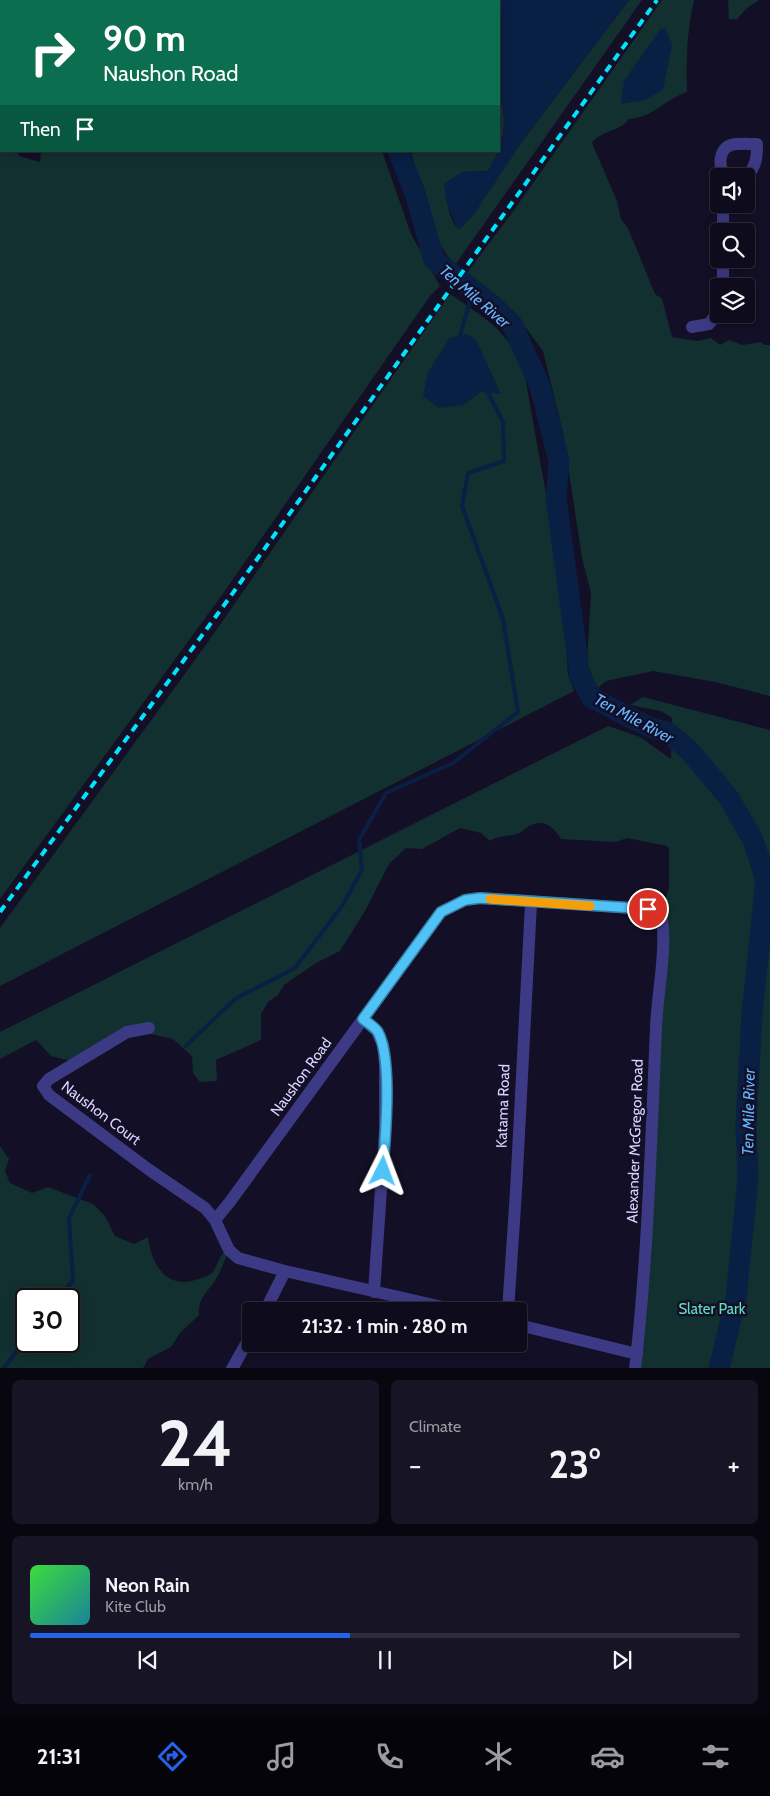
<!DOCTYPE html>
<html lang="en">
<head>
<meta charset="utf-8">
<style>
	:root { --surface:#0e0b1c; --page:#171425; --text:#f1f3f6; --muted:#9b9ba3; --line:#2e2b3b; --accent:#2563eb }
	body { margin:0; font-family:Cabin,sans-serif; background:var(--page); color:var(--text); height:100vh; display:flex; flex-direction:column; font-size:19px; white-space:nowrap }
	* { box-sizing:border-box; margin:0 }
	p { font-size:16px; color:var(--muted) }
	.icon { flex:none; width:28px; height:28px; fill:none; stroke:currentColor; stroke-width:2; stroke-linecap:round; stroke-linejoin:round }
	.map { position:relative; height:1368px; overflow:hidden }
	.details { display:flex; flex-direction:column; gap:12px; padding:12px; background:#08060f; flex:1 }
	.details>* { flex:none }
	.guide { position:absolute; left:0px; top:0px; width:500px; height:152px; box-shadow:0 2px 12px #0003,0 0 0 1px var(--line); background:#0b6e4f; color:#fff; overflow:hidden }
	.tools { position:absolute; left:710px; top:168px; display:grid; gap:10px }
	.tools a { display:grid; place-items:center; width:45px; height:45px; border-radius:5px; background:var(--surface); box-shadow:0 2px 12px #0003,0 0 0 1px var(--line); font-size:25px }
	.speed { position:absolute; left:15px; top:1288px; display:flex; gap:10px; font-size:25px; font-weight:700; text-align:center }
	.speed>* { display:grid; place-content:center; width:65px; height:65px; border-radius:50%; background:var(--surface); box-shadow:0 2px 12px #0003,0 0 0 1px var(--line); line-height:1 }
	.speed .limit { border:2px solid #111; border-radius:8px; background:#fff; color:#111 }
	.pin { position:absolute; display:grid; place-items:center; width:42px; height:42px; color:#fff; margin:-21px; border:2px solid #fff; border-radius:50%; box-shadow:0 1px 5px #0007 }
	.me { position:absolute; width:55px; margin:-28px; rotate:3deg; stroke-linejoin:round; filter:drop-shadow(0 0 4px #0008) }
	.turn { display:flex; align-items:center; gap:18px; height:105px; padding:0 20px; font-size:22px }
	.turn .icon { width:65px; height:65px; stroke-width:2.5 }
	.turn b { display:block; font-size:35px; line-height:42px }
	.then { display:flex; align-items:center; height:48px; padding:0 20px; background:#0003; gap:10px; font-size:19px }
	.big { font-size:38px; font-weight:800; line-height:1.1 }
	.details .card { flex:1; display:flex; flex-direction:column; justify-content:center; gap:8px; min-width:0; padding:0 18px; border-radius:8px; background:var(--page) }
	.details .dial { align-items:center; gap:0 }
	.dial b { font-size:65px; line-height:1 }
	.song { display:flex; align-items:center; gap:15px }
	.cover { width:60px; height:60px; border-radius:8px; background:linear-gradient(135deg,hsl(120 70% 55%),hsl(190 70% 35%)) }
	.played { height:5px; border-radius:2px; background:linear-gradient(90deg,var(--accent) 45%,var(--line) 45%) }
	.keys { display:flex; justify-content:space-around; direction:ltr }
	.heat { display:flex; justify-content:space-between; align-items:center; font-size:28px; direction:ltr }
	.details .tiles { flex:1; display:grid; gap:12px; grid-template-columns:1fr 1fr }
	.card:last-child { grid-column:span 2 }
	.trip { position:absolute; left:242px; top:1302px; width:285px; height:50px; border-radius:5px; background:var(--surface); box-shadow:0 2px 12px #0003,0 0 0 1px var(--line); font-weight:800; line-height:50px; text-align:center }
	.menu { display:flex; height:80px; justify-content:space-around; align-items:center; background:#06040b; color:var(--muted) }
	.menu .icon { width:35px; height:35px }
	.menu .active { color:var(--accent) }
	.menu b { font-size:22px; color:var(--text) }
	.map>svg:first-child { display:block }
</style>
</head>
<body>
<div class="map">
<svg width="770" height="1369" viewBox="0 0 770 1369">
	<rect width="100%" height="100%" fill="#130f26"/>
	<path fill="#12302f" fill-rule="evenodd" d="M629 0H642L455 265C427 233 420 191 411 151H499V97C510 123 502 148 488 171L463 172 444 184C447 197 448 221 459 229L473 215 523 140Z
		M662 0H694C687 31 686 60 687 92 665 99 653 118 629 119 621 131 600 131 592 143L617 201 621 219 628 228 655 294 662 299 672 337 697 341 711 338 720 345 729 340 742 345 761 342 764 345H770V696L715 682 653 671 606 681 598 688 594 683 587 661 591 593 582 558 563 433 543 351 526 328 500 300 466 274 512 213Z
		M728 0H759L747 8 737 19H729Z
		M0 94 1 151H17L19 156 40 162 41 151H382L411 234 440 286 430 296 222 595 0 899Z
		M450 294C487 320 506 328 524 371L561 578 568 674 574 691 0 986V928L208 642ZM473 337 480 392 462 405Z
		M643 697 770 730V1368H636L662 910 669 888V849L667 846 627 838 616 842 561 839C554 827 544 818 529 826 525 828 522 833 516 834 507 837 498 835 490 841L481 833 460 828 422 849 406 848 389 864 365 911 340 951 316 963 284 985 278 995 268 1002 261 1014V1040L216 1060 217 1081 200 1082 193 1073 192 1056 173 1039 151 1034 140 1025 71 1061 51 1056 36 1040 0 1059V1032L608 726 640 737 671 759 672 718 661 711 630 705Z
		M0 1146 9 1159 5 1171 10 1183 32 1193 48 1187 93 1204 105 1216 115 1236 134 1244 148 1237C151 1264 167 1291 198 1279 202 1278 209 1276 212 1273 220 1263 217 1256 230 1248 225 1259 221 1271 215 1281 206 1293 198 1299 199 1315L180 1333 171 1347 148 1359 143 1368H0ZM26 1299H69V1341H26Z"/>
	<path fill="#0a1f44" d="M6 0H250V1H6Z
		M445 0H629L523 140 473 215 459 229 456 227 448 206 444 184 463 172 488 171C502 148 510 123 499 97V1H443Z
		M661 28 666 29 672 45 663 90 645 100 621 104 624 81Z
		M466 334 473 337 477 342 501 394 480 392 462 405 439 408 423 396 428 372 450 338Z"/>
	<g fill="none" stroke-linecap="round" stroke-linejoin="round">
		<path stroke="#0a1f44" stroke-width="4" d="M459 339 473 291
			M186 1046 235 999 295 968 342 906 362 870 359 840 386 793 453 763 518 712 503 619 462 506 468 473 504 461 503 422 486 389
			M58 1299 73 1280 69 1218 90 1175
			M3 1369 26 1339"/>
		<path stroke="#0a1f44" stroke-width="21" d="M361 0V1
			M398 151 415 193 434 260 491 304 512 324 540 386 559 461 556 497 580 677 592 698 649 727 667 732 689 750 729 798 753 840 766 880 752 1014 746 1124 748 1178 736 1298 719 1369"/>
		<path stroke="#3d3a85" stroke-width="12" d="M726 176C718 168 718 149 731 145 738 143 749 144 757 144 757 158 756 167 746 177
			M723 204V231
			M723 259V286
			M692 327 709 324 719 311
			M363 1019 377 1031 383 1045 385 1065V1131L374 1292
			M149 1028 127 1032 49 1079 43 1086 49 1095 148 1169 205 1208 215 1220 229 1250 238 1258 285 1271 460 1311
			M215 1220 229 1203 441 912 465 900 480 898 648 909 661 914C668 946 657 994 656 1028 651 1142 648 1255 635 1369
			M265 1311 285 1271
			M508 1311 516 1191 531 903
			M519 1325 637 1354
			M232 1369 251 1335"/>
		<path stroke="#00e5ff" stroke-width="4" stroke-dasharray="8 6" stroke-linecap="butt" d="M0 912 230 597 657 0"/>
	</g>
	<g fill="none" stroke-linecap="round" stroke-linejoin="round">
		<defs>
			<path id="route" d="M383 1171C385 1138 393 1060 378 1032 375 1027 368 1023 363 1019L441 912 465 900 480 898 648 909"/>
		</defs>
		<use href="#route" stroke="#337fa1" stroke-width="12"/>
		<use href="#route" stroke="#4fc3f7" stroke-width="9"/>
		<path stroke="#f59e0b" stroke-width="9" d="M490 899 590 906"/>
	</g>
	<g text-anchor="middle" stroke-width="5" stroke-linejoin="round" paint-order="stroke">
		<g font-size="15" fill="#d9d4ff" stroke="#130f26">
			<text transform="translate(301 1077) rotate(-54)" y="5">Naushon Road</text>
			<text transform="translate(503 1106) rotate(-88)" y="5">Katama Road</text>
			<text transform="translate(101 1113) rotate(37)" y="5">Naushon Court</text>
			<text transform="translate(635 1141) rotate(-88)" y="5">Alexander McGregor Road</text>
		</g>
		<g font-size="15" fill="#5fe0c0" stroke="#130f26">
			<text x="712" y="1314">Slater Park</text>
		</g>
		<g font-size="16" font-style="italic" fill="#62b6ff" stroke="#130f26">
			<text transform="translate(475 296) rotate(41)" y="6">Ten Mile River</text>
			<text transform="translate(634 718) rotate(28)" y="6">Ten Mile River</text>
			<text transform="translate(748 1112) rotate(-89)" y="6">Ten Mile River</text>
		</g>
	</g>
</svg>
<div class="tools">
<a><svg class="icon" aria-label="sound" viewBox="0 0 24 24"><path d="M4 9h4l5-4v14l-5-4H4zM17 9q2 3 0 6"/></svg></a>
<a><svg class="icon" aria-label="search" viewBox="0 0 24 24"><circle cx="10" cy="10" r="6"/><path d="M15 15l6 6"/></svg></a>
<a><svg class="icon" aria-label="layers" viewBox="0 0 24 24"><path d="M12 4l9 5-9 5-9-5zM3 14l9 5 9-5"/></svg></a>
</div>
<div class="speed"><div class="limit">30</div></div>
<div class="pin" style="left:648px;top:909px;background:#d93025"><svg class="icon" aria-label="arrive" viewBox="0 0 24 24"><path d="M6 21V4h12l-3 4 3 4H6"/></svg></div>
<svg class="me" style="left:383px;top:1171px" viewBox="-20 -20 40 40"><path d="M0-17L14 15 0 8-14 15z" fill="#4fc3f7" stroke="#fff" stroke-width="4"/></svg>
<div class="trip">21:32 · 1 min · 280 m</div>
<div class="guide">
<div class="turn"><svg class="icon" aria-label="right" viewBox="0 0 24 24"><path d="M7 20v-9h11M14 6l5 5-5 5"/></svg><div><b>90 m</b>Naushon Road</div></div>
<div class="then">Then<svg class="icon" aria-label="arrive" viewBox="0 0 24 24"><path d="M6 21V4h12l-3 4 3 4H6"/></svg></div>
</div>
</div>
<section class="details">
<div class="tiles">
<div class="card dial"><b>24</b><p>km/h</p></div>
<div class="card"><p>Climate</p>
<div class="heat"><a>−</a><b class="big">23°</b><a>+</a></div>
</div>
<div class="card">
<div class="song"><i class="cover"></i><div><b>Neon Rain</b><p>Kite Club</p></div></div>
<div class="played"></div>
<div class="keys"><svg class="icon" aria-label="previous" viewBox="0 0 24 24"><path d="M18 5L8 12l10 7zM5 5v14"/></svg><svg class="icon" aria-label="pause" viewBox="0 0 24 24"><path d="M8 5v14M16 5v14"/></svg><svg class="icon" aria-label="next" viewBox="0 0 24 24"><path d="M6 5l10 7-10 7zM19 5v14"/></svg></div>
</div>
</div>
</section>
<nav class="menu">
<b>21:31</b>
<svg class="icon active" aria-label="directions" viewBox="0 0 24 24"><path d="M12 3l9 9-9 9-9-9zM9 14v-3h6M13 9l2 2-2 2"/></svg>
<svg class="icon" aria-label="music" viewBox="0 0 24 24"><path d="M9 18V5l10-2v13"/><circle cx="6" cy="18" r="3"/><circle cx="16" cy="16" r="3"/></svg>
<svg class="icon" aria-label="phone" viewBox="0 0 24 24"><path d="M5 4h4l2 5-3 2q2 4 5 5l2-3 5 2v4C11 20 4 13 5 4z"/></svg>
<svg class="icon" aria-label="climate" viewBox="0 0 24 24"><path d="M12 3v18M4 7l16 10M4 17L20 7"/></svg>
<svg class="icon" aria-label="car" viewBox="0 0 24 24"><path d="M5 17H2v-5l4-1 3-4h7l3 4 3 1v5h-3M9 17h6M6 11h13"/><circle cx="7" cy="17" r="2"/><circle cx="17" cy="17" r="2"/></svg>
<svg class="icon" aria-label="filters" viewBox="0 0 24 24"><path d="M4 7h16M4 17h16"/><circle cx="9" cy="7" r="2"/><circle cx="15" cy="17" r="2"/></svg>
</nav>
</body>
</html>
